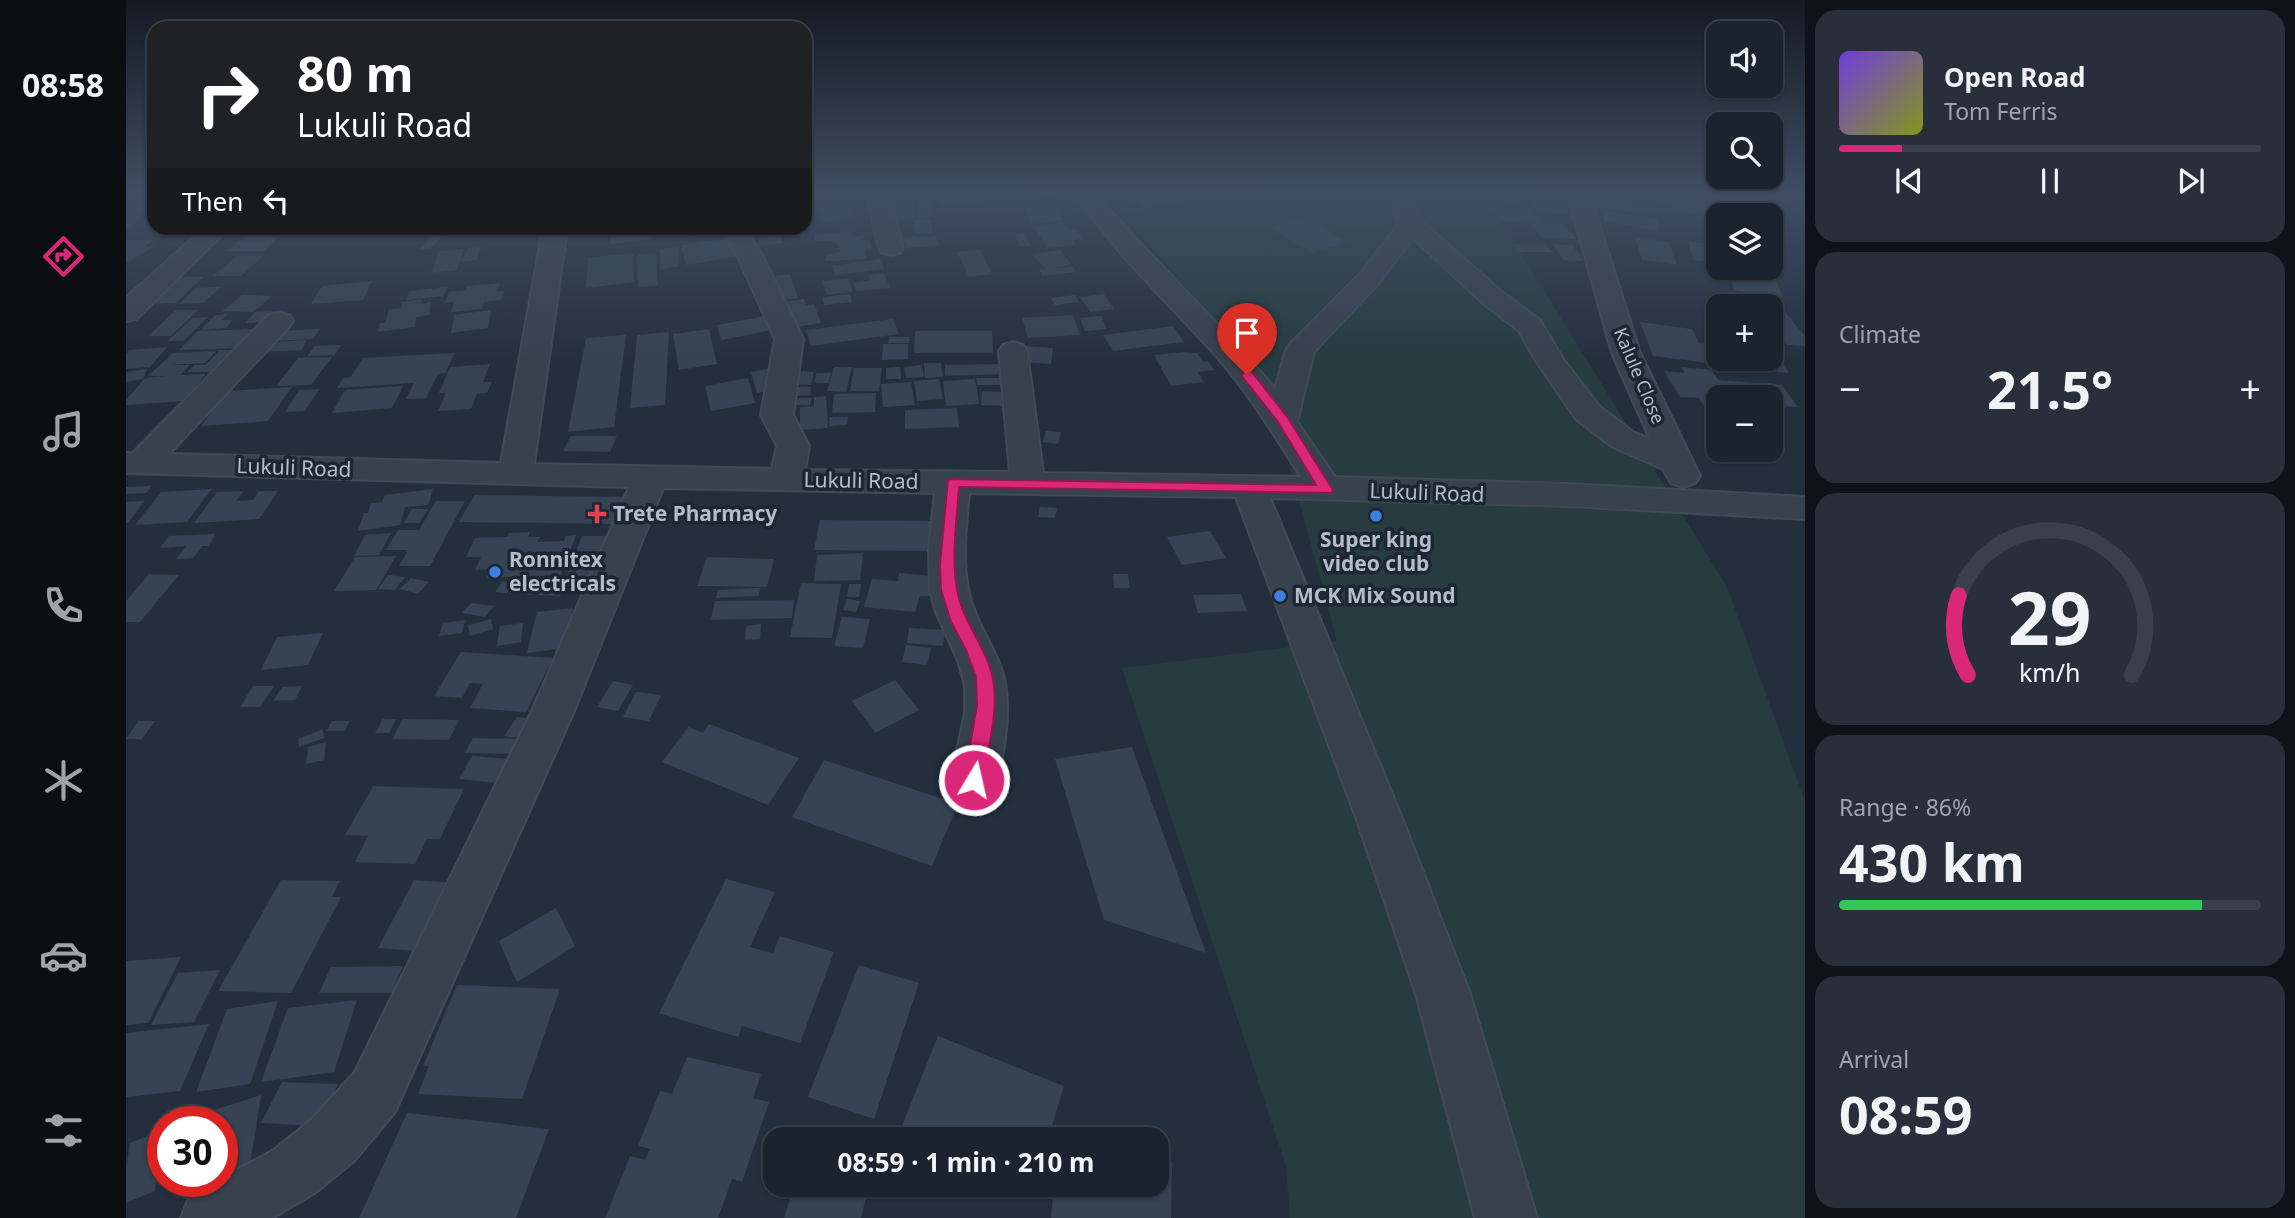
<!DOCTYPE html>
<html lang="en">
<head>
<meta charset="utf-8">
<style>
	:root { --surface:#1b232e; --page:#282f3a; --text:#f1f3f6; --muted:#a0a4aa; --line:#39404a; --accent:#db2777 }
	body { margin:0; font-family:"Noto Sans",sans-serif; background:var(--page); color:var(--text); height:100vh; display:flex; flex-direction:column; font-size:26px; white-space:nowrap }
	* { box-sizing:border-box; margin:0 }
	p { font-size:23px; color:var(--muted) }
	.icon { flex:none; width:38px; height:38px; fill:none; stroke:currentColor; stroke-width:2; stroke-linecap:round; stroke-linejoin:round }
	.map { position:relative; flex:1; overflow:hidden }
	.panel { display:flex; flex-direction:column; gap:10px; padding:10px; background:#0f1319; width:490px }
	.panel>* { flex:none }
	.guide { position:absolute; left:21px; top:21px; width:665px; height:214px; border-radius:21px; box-shadow:0 2px 5px #0004,0 0 0 2px var(--line); background:#202124; color:#fff; overflow:hidden }
	.controls { position:absolute; left:1580px; top:21px; display:grid; gap:14px }
	.controls a { display:grid; place-items:center; width:77px; height:77px; border-radius:14px; background:var(--surface); box-shadow:0 2px 5px #0004,0 0 0 2px var(--line); font-size:35px }
	.speed { position:absolute; left:21px; top:1106px; display:flex; gap:14px; font-size:35px; font-weight:700; text-align:center }
	.speed>* { display:grid; place-content:center; width:91px; height:91px; border-radius:50%; background:var(--surface); box-shadow:0 2px 5px #0004,0 0 0 2px var(--line); line-height:1 }
	.speed .limit { border:10px solid #d22; background:#fff; color:#111 }
	.pin { position:absolute; display:grid; place-items:center; width:60px; height:60px; color:#fff; margin:-72px -30px; border-radius:50% 50% 50% 0; rotate:-45deg; box-shadow:0 0 7px #0007 }
	.pin .icon { rotate:45deg }
	.me { position:absolute; width:77px; margin:-38px; rotate:9deg; stroke-linejoin:round; filter:drop-shadow(0 0 5px #0008) }
	.turn { display:flex; align-items:center; gap:24px; height:147px; padding:0 35px; font-size:32px }
	.turn .icon { width:91px; height:91px; stroke-width:2.5 }
	.turn b { display:block; font-size:49px; line-height:60px }
	.then { display:flex; align-items:center; height:66px; padding:0 35px; background:#0003; gap:14px; font-size:26px }
	.big { font-size:52px; font-weight:700; line-height:1.1 }
	.panel .card { flex:1; display:flex; flex-direction:column; justify-content:center; gap:10px; min-width:0; padding:0 24px; border-radius:21px; background:var(--page) }
	.panel .dial { align-items:center; gap:0 }
	.dial svg { height:182px; overflow:visible; fill:none; stroke:var(--line); stroke-width:7; stroke-linecap:round; text-anchor:middle }
	.dial text { fill:var(--text); stroke:none }
	.song { display:flex; align-items:center; gap:21px }
	.cover { width:84px; height:84px; border-radius:10px; background:linear-gradient(135deg,hsl(260 70% 55%),hsl(70 70% 35%)) }
	.played { height:7px; border-radius:4px; background:linear-gradient(90deg,var(--accent) 15%,var(--line) 15%) }
	.keys { display:flex; justify-content:space-around; direction:ltr }
	.heat { display:flex; justify-content:space-between; align-items:center; font-size:38px; direction:ltr }
	.charge { height:10px; border-radius:5px; background:linear-gradient(90deg,#34c759 86%,var(--line) 0) }
	.trip { position:absolute; left:637px; top:1127px; width:406px; height:70px; border-radius:21px; background:var(--surface); box-shadow:0 2px 5px #0004,0 0 0 2px var(--line); font-weight:700; line-height:70px; text-align:center }
	main { display:flex; flex:1; min-height:0 }
	.tabs { display:flex; flex-direction:column; width:126px; justify-content:space-around; align-items:center; background:#0b0e12; color:var(--muted) }
	.tabs .icon { width:49px; height:49px }
	.tabs .on { color:var(--accent) }
	.tabs b { font-size:32px; color:var(--text) }
	.map>svg:first-child { display:block }
</style>
</head>
<body>
<main>
<nav class="tabs">
<b>08:58</b>
<svg class="icon on" aria-label="directions" viewBox="0 0 24 24"><path d="M12 3l9 9-9 9-9-9zM9 14v-3h6M13 9l2 2-2 2"/></svg>
<svg class="icon" aria-label="music" viewBox="0 0 24 24"><path d="M9 18V5l10-2v13"/><circle cx="6" cy="18" r="3"/><circle cx="16" cy="16" r="3"/></svg>
<svg class="icon" aria-label="phone" viewBox="0 0 24 24"><path d="M5 4h4l2 5-3 2q2 4 5 5l2-3 5 2v4C11 20 4 13 5 4z"/></svg>
<svg class="icon" aria-label="climate" viewBox="0 0 24 24"><path d="M12 3v18M4 7l16 10M4 17L20 7"/></svg>
<svg class="icon" aria-label="car" viewBox="0 0 24 24"><path d="M5 17H2v-5l4-1 3-4h7l3 4 3 1v5h-3M9 17h6M6 11h13"/><circle cx="7" cy="17" r="2"/><circle cx="17" cy="17" r="2"/></svg>
<svg class="icon" aria-label="filters" viewBox="0 0 24 24"><path d="M4 7h16M4 17h16"/><circle cx="9" cy="7" r="2"/><circle cx="15" cy="17" r="2"/></svg>
</nav>
<div class="map">
<svg width="1679" height="1218" viewBox="0 0 1679 1218">
	<rect width="100%" height="100%" fill="#242f3e"/>
	<path fill="#263c3f" d="M1118 192H1357L1601 587 1679 801V1218H1164L1160 1166 996 668 1211 641 1141 381 1000 219 1121 197Z"/>
	<path fill="#364354" d="M769 192H784L786 200 771 201Z
		M811 192H852L856 203 815 206Z
		M872 192H924L927 197 875 200Z
		M1025 192H1043L1054 203 1016 208 1004 195Z
		M1373 192H1411L1412 199 1397 197V205L1374 202Z
		M1591 192H1615L1626 195 1624 203 1590 196Z
		M1465 195 1522 205 1521 216 1463 205Z
		M1548 195 1575 200 1581 196 1604 202 1582 219 1534 204Z
		M729 201 734 207 726 208 731 216 700 222 690 207Z
		M805 201 806 213 809 212 810 217 793 218 791 202Z
		M787 202 790 213 781 214H789L790 218 773 219 766 204Z
		M923 202 926 207 935 206 939 215H934L937 221 905 224 896 204Z
		M1404 203 1438 205 1444 214 1410 212Z
		M28 207 21 214H16L3 229H0V208Z
		M1364 207H1403L1416 222 1376 221Z
		M1478 210 1532 219 1533 231 1478 222Z
		M1178 218 1221 242 1186 253 1143 227Z
		M1645 218 1657 220 1649 242 1645 241Z
		M804 219 807 233 790 234 788 220Z
		M937 222 943 230 950 229 957 239 947 240 950 245 921 248 908 226Z
		M1404 223 1438 224 1451 239 1416 238Z
		M128 228H163L138 251H101Z
		M191 228H223L217 233H184Z
		M484 228H524L525 239 485 244Z
		M583 228 585 235 565 238 563 231Z
		M634 228H660L661 232 635 235Z
		M726 231 727 237 738 235 737 240H743L746 248 739 249 740 259 699 261 700 255 714 252 713 245 704 241H688L689 235Z
		M899 233 905 246 894 247 889 234Z
		M307 236H317L304 249H294Z
		M655 236 657 243 633 246 631 239Z
		M810 236 813 246 780 248 777 238Z
		M608 237 615 256 560 265 555 245Z
		M1509 237 1543 242 1551 265 1516 260Z
		M0 240H27L20 246H29L0 263Z
		M1562 241 1582 244 1589 263 1567 260Z
		M1384 244H1419L1426 252H1390Z
		M1426 244 1446 245 1458 261 1438 260Z
		M355 247 350 260 336 261 342 248Z
		M552 247 553 266 534 269V249Z
		M338 249 331 270 305 273 313 251Z
		M853 249 866 274 843 277 831 252Z
		M935 250 945 265 922 269 946 266 950 272 916 276 913 270 920 269 905 254Z
		M507 253 508 282 460 288 462 258Z
		M530 253 532 285 512 287 511 255Z
		M111 256H137L115 276H87Z
		M754 259 759 269 710 275 706 266Z
		M1601 268 1636 271 1648 275 1657 297 1608 290Z
		M757 273 765 288 730 291 727 283 744 280 742 275Z
		M664 274 672 298 653 300 645 277Z
		M52 277H77L50 303 25 304Z
		M722 278 727 292 701 295 696 281Z
		M246 281 237 300 185 304 196 286Z
		M374 283 371 292 378 291 375 300 358 302 356 309 325 312 328 302 319 303 323 292 340 290 341 286Z
		M95 287 77 303 53 304 70 288Z
		M321 287 318 296 280 300 283 291Z
		M724 294 726 302 698 305 696 297Z
		M978 294 988 309 964 312 954 297Z
		M116 295 146 296 127 312 96 311Z
		M949 295 953 302 929 305 925 298Z
		M296 299 295 304 305 302 303 315 290 317 289 327 252 332 254 323H259L263 309 275 308 276 302Z
		M678 299 680 305 688 304 695 323 669 327 663 309 655 311 652 303Z
		M1645 307H1655L1679 336V346L1661 345 1653 335 1645 334Z
		M50 310H72L45 336H22Z
		M365 310 362 328 325 333 328 315Z
		M151 311 142 322 119 323 129 312Z
		M102 314 96 320H107L100 328 75 330 89 315Z
		M645 315 652 329 595 340 591 325Z
		M947 315 954 335 902 338 896 318Z
		M975 316 981 329 959 331 954 318Z
		M82 317 57 341H41L67 318Z
		M767 319 773 334 685 346 680 330Z
		M1514 322 1566 329 1573 343 1592 346V359L1653 356 1663 373 1527 356Z
		M1047 326 1058 342 987 351 977 335Z
		M131 329 114 348 53 350 72 331Z
		M194 329 187 339 145 341 152 331Z
		M583 329 591 364 553 370 547 334Z
		M789 331H866L867 353H788Z
		M543 332 539 405 504 408 511 335Z
		M500 335 488 427 442 432 460 338Z
		M763 337H784L783 343H762Z
		M181 340 175 350 134 352 141 343Z
		M757 344H782V359L756 360Z
		M216 345 208 355 181 356 189 346Z
		M898 346 927 348 925 364 895 362Z
		M41 347 24 367 0 369V354L3 350Z
		M94 350H108L104 353H111L102 363H93L84 372H61L69 365H79Z
		M90 351 79 363 44 365H64L54 375 80 374 58 401 0 405V400L19 378 41 376H22L47 353Z
		M1059 352 1071 353 1077 362 1082 361 1088 370 1072 372 1078 382 1045 386 1028 355Z
		M329 353 319 373 312 374 300 398 280 399 288 383 211 388 217 378 225 377 237 358Z
		M206 357 185 385 150 386 172 358Z
		M798 363H815L817 377 799 378Z
		M364 364 357 382H366L361 393 351 394 345 409 312 411 320 393H313L324 367Z
		M877 364 879 374 819 376V365Z
		M796 365 798 377 780 378 778 367Z
		M708 367H726L720 392 701 391Z
		M774 367 775 379H760V368Z
		M1555 367 1586 370 1592 380 1656 385 1672 407 1645 405V397H1592V429L1573 398 1554 397 1538 371 1559 373Z
		M728 368H756L753 391H724Z
		M21 369 17 379 0 382V372Z
		M642 369 649 390 631 393 625 372Z
		M670 371 688 372 685 385 666 384Z
		M690 373H705L703 383H689Z
		M622 378 629 403 585 411 579 386Z
		M850 378H876V385H851Z
		M813 379 817 399 791 401 788 381Z
		M849 379 853 404 820 406 817 381Z
		M785 382 789 405 757 407 755 384Z
		M277 386 266 408 206 413 219 390Z
		M166 387 142 421 75 426 101 391Z
		M663 387H685L684 395 662 396Z
		M193 389 179 411 159 412 173 390Z
		M856 391 878 392 877 406 855 405Z
		M750 393 749 412 706 413 708 394Z
		M700 396 702 428 674 430V407L688 406V397Z
		M665 398H686L684 405H663Z
		M831 408 833 427 779 429V410Z
		M704 417H722L721 425 703 426Z
		M920 431 935 432 932 444 917 442Z
		M445 436H491L484 452 437 451Z
		M26 486 20 493 0 494V487Z
		M86 489 61 522 9 525 35 492Z
		M307 489 302 505 279 507 274 525 232 531 238 513H242L245 503 256 502 259 495Z
		M118 491 110 501 127 500 133 491H152L133 519 68 523 91 492Z
		M348 495 501 497 490 524 333 522Z
		M19 501 2 523H0V502Z
		M310 501H339L304 566H273L282 550H260L272 530H293Z
		M597 507 611 508 607 516H594Z
		M914 507 931 508 929 518 912 517Z
		M286 509H302L293 523H278Z
		M694 520 814 521 813 551 688 550Z
		M1084 531 1100 558 1056 565 1041 537Z
		M404 532 402 537H414L411 542 438 541 440 536 450 535 435 575 360 578 364 569 349 570 355 557H340L349 538 381 537 383 533Z
		M265 533 253 555 228 556 239 535Z
		M90 534 82 546H76L67 558 50 559 60 546 34 548 43 536Z
		M456 536H486L480 551H450Z
		M737 553 734 580 688 581 691 555Z
		M450 554H475L465 581H439Z
		M270 556 250 590 208 591 229 557Z
		M581 557 648 559 641 587 571 586Z
		M773 573 807 576 803 596H794L789 612 738 607 746 579 772 581Z
		M23 574 53 575 14 622H0V601Z
		M987 574H1002L1004 588H988Z
		M262 575 279 577 269 590 252 589Z
		M285 578 303 582 292 594 274 589Z
		M391 579 441 582 434 596 383 594Z
		M377 581 388 582 381 593 369 592Z
		M675 583 715 584 706 638 664 637Z
		M723 584H735L733 597H721Z
		M634 588 633 596 590 598 592 590Z
		M1115 594 1121 611 1072 613 1067 595Z
		M721 599 734 601 730 612 717 610Z
		M668 600 666 618 585 620 589 601Z
		M345 603 368 606 359 617 336 613Z
		M447 608 439 648 401 653 411 612Z
		M716 617 744 619 737 648 708 646Z
		M365 619 367 629 344 636 342 625Z
		M339 620 336 633 313 636 317 623Z
		M397 623 395 642 371 646 374 626Z
		M635 624 634 639 619 640 620 626Z
		M783 628 819 630 817 646 781 643Z
		M197 633 182 665 135 670 151 637Z
		M780 645 805 648 801 665 776 662Z
		M335 652 427 658 400 712 344 708 357 684 344 683 336 698 308 696Z
		M769 680 793 710 749 733 726 701Z
		M487 681 507 685 492 711 471 707Z
		M127 686H148L134 707H114Z
		M176 686 169 700 147 701 156 687Z
		M510 692 535 695 523 721 497 717Z
		M391 717 412 720 400 739 378 736Z
		M257 719H270L263 733H249Z
		M277 719 333 720 323 740 266 739Z
		M12 721H29L16 739H0Z
		M206 721H224L218 731H200Z
		M583 724 673 758 642 805 536 762 562 727 577 733Z
		M197 729 198 738 173 747 172 739Z
		M347 738 395 739 388 754 339 753Z
		M200 742 198 760 180 764 182 747Z
		M1006 747 1080 953 978 920 929 759Z
		M346 756 395 760 382 784 333 779Z
		M698 760 832 804 806 866 666 817Z
		M247 786 338 789 314 839H301L289 864 229 862 242 836 219 835Z
		M600 879 649 892 624 947 647 953 654 936 708 952 674 1043 616 1026 612 1037 533 1013Z
		M155 880 214 881 206 897H215L165 993 92 991Z
		M288 880 339 884 305 952 252 948Z
		M430 908 449 946 391 982 373 941Z
		M55 957 22 1023 0 1025V961Z
		M733 965 793 983 748 1119 682 1097Z
		M277 966 266 993H193L205 967Z
		M94 970 68 1022 25 1025 52 973Z
		M331 985 434 989 396 1099 292 1094 303 1066H297Z
		M231 1000 208 1072 135 1082 162 1008Z
		M152 1001 124 1084 70 1092 101 1009Z
		M83 1024 54 1091 0 1097V1033Z
		M812 1036 938 1086 922 1139H793L774 1131Z
		M561 1057 635 1074 627 1098 643 1102 616 1182 606 1179 592 1218H479L504 1156 519 1160 524 1149 512 1146 534 1091 546 1094Z
		M156 1082 212 1084 193 1126 135 1123Z
		M135 1095 124 1164 96 1174V1122H72L73 1115Z
		M281 1113 423 1129 390 1218H233Z
		M37 1130 29 1191 0 1203V1168L4 1143Z
		M1031 1160 1046 1162 1045 1218H925L928 1185H1031Z
		M668 1185H743L735 1218H658Z"/>
	<g fill="none" stroke-linecap="round" stroke-linejoin="round">
		<defs>
			<path id="minor" d="M740 192H762L777 248 774 253 765 255 756 253 753 248Z
				M948 192H971L982 209 1114 348 1149 389 1160 350 1164 344 1234 274 1273 224 1261 192H1283L1295 221 1376 292 1414 320 1437 359 1473 406 1507 432 1524 439 1486 353 1441 192H1463L1514 353 1574 476 1569 483 1557 487 1545 483 1537 469 1485 446 1451 420 1410 361 1393 331 1358 304 1287 238 1252 284 1188 352 1171 422 1209 477 1443 484 1679 497V519L1443 506 1144 498 1278 823 1344 994 1411 1218H1349L1290 994 1232 823 1110 497 843 493C840 525 836 558 842 589 847 616 863 638 873 663 888 698 880 760 864 794L848 799 832 794 825 780 839 713V686L833 663 810 612 804 590 803 550 809 493 537 488 448 711 269 1112 228 1161 190 1192 146 1218H55L64 1196 91 1181H96V1178L148 1150 186 1119 229 1072 406 711 503 487 0 473V453H7L143 315 153 313 163 315 167 321 163 327 43 454 375 463 417 228H441L408 464 646 469 651 446 635 415 649 339 611 255 595 228H619L636 255 677 339 667 415 683 446 679 470 884 472 873 351 877 345 887 342 897 345 901 351 917 473 1175 477C1149 436 1124 395 1092 358 1044 304 988 253 948 192Z
				M78 228H103L10 319 0 321V298Z"/>
		</defs>
		<use href="#minor" stroke="#414a57" stroke-width="4"/>
		<use href="#minor" fill="#38414e" fill-rule="evenodd"/>
	</g>
	<linearGradient id="sky" x2="0" y2="1"><stop stop-color="#141a22"/><stop offset="0.53" stop-color="#3f4d63"/><stop offset="1" stop-color="#3f4d63" stop-opacity="0"/></linearGradient>
	<rect width="1679" height="363" fill="url(#sky)"/>
	<path fill="#db2777" stroke="#8e194d" stroke-width="2" d="M1121 371 1126 372 1162 418 1207 490 1205 493 833 487C831 520 825 556 831 589 836 622 861 647 867 679 873 711 862 748 857 780L854 786 848 788 841 786 838 780 851 705 850 677 840 650 825 622 815 590 814 565 822 479 1190 485 1152 422 1115 375Z"/>
	<path fill="#e0444e" stroke="#1d2633" stroke-width="2.5" d="M467.5 503.5h7v7h7v7h-7v7h-7v-7h-7v-7h7z"/>
	<g fill="#3f7fe0" stroke="#1d2633" stroke-width="2.5">
		<circle cx="1250" cy="516" r="7"/>
		<circle cx="369" cy="572" r="7"/>
		<circle cx="1154" cy="596" r="7"/>
	</g>
	<g text-anchor="middle" stroke-width="7" stroke-linejoin="round" paint-order="stroke">
		<g font-size="18" fill="#b4bcc9" stroke="#1d2633">
			<text transform="translate(1513 376) rotate(67)" y="6">Kalule Close</text>
		</g>
		<g font-size="21" fill="#b4bcc9" stroke="#1d2633">
			<text transform="translate(168 468) rotate(2)" y="7">Lukuli Road</text>
			<text transform="translate(735 481) rotate(1)" y="7">Lukuli Road</text>
			<text transform="translate(1301 493) rotate(2)" y="7">Lukuli Road</text>
		</g>
		<g font-size="21" font-weight="bold" fill="#b4bcc9" stroke="#1d2633" text-anchor="start">
			<text x="487" y="521">Trete Pharmacy</text>
			<text x="1250" y="547" text-anchor="middle">Super king<tspan x="1250" dy="24">video club</tspan></text>
			<text x="383" y="567">Ronnitex<tspan x="383" dy="24">electricals</tspan></text>
			<text x="1168" y="603">MCK Mix Sound</text>
		</g>
	</g>
</svg>
<div class="controls">
<a><svg class="icon" aria-label="sound" viewBox="0 0 24 24"><path d="M4 9h4l5-4v14l-5-4H4zM17 9q2 3 0 6"/></svg></a>
<a><svg class="icon" aria-label="search" viewBox="0 0 24 24"><circle cx="10" cy="10" r="6"/><path d="M15 15l6 6"/></svg></a>
<a><svg class="icon" aria-label="layers" viewBox="0 0 24 24"><path d="M12 4l9 5-9 5-9-5zM3 14l9 5 9-5"/></svg></a>
<a>+</a>
<a>−</a>
</div>
<div class="speed"><div class="limit">30</div></div>
<div class="pin" style="left:1121px;top:375px;background:#d93025"><svg class="icon" aria-label="arrive" viewBox="0 0 24 24"><path d="M6 21V4h12l-3 4 3 4H6"/></svg></div>
<svg class="me" style="left:848px;top:780px" viewBox="-20 -20 40 40"><circle r="17" fill="#db2777" stroke="#fff" stroke-width="3"/><path d="M0-11L8 9 0 5-8 9z" fill="#fff"/></svg>
<div class="trip">08:59 · 1 min · 210 m</div>
<div class="guide">
<div class="turn"><svg class="icon" aria-label="right" viewBox="0 0 24 24"><path d="M7 20v-9h11M14 6l5 5-5 5"/></svg><div><b>80 m</b>Lukuli Road</div></div>
<div class="then">Then<svg class="icon" aria-label="left" viewBox="0 0 24 24"><path d="M17 20v-9H6M10 6l-5 5 5 5"/></svg></div>
</div>
</div>
<section class="panel">
<div class="card">
<div class="song"><i class="cover"></i><div><b>Open Road</b><p>Tom Ferris</p></div></div>
<div class="played"></div>
<div class="keys"><svg class="icon" aria-label="previous" viewBox="0 0 24 24"><path d="M18 5L8 12l10 7zM5 5v14"/></svg><svg class="icon" aria-label="pause" viewBox="0 0 24 24"><path d="M8 5v14M16 5v14"/></svg><svg class="icon" aria-label="next" viewBox="0 0 24 24"><path d="M6 5l10 7-10 7zM19 5v14"/></svg></div>
</div>
<div class="card"><p>Climate</p>
<div class="heat"><a>−</a><b class="big">21.5°</b><a>+</a></div>
</div>
<div class="card dial"><svg viewBox="0 0 100 80">
<path d="M14 69A42 42 0 1 1 86 69"/>
<path d="M14 69A42 42 0 0 1 10 34" stroke="#db2777"/>
<text x="50" y="56" font-size="32" font-weight="700">29</text>
<text x="50" y="72" font-size="11">km/h</text>
</svg></div>
<div class="card"><p>Range · 86%</p><b class="big">430 km</b><div class="charge"></div></div>
<div class="card"><p>Arrival</p><b class="big">08:59</b></div>
</section>
</main>
</body>
</html>
